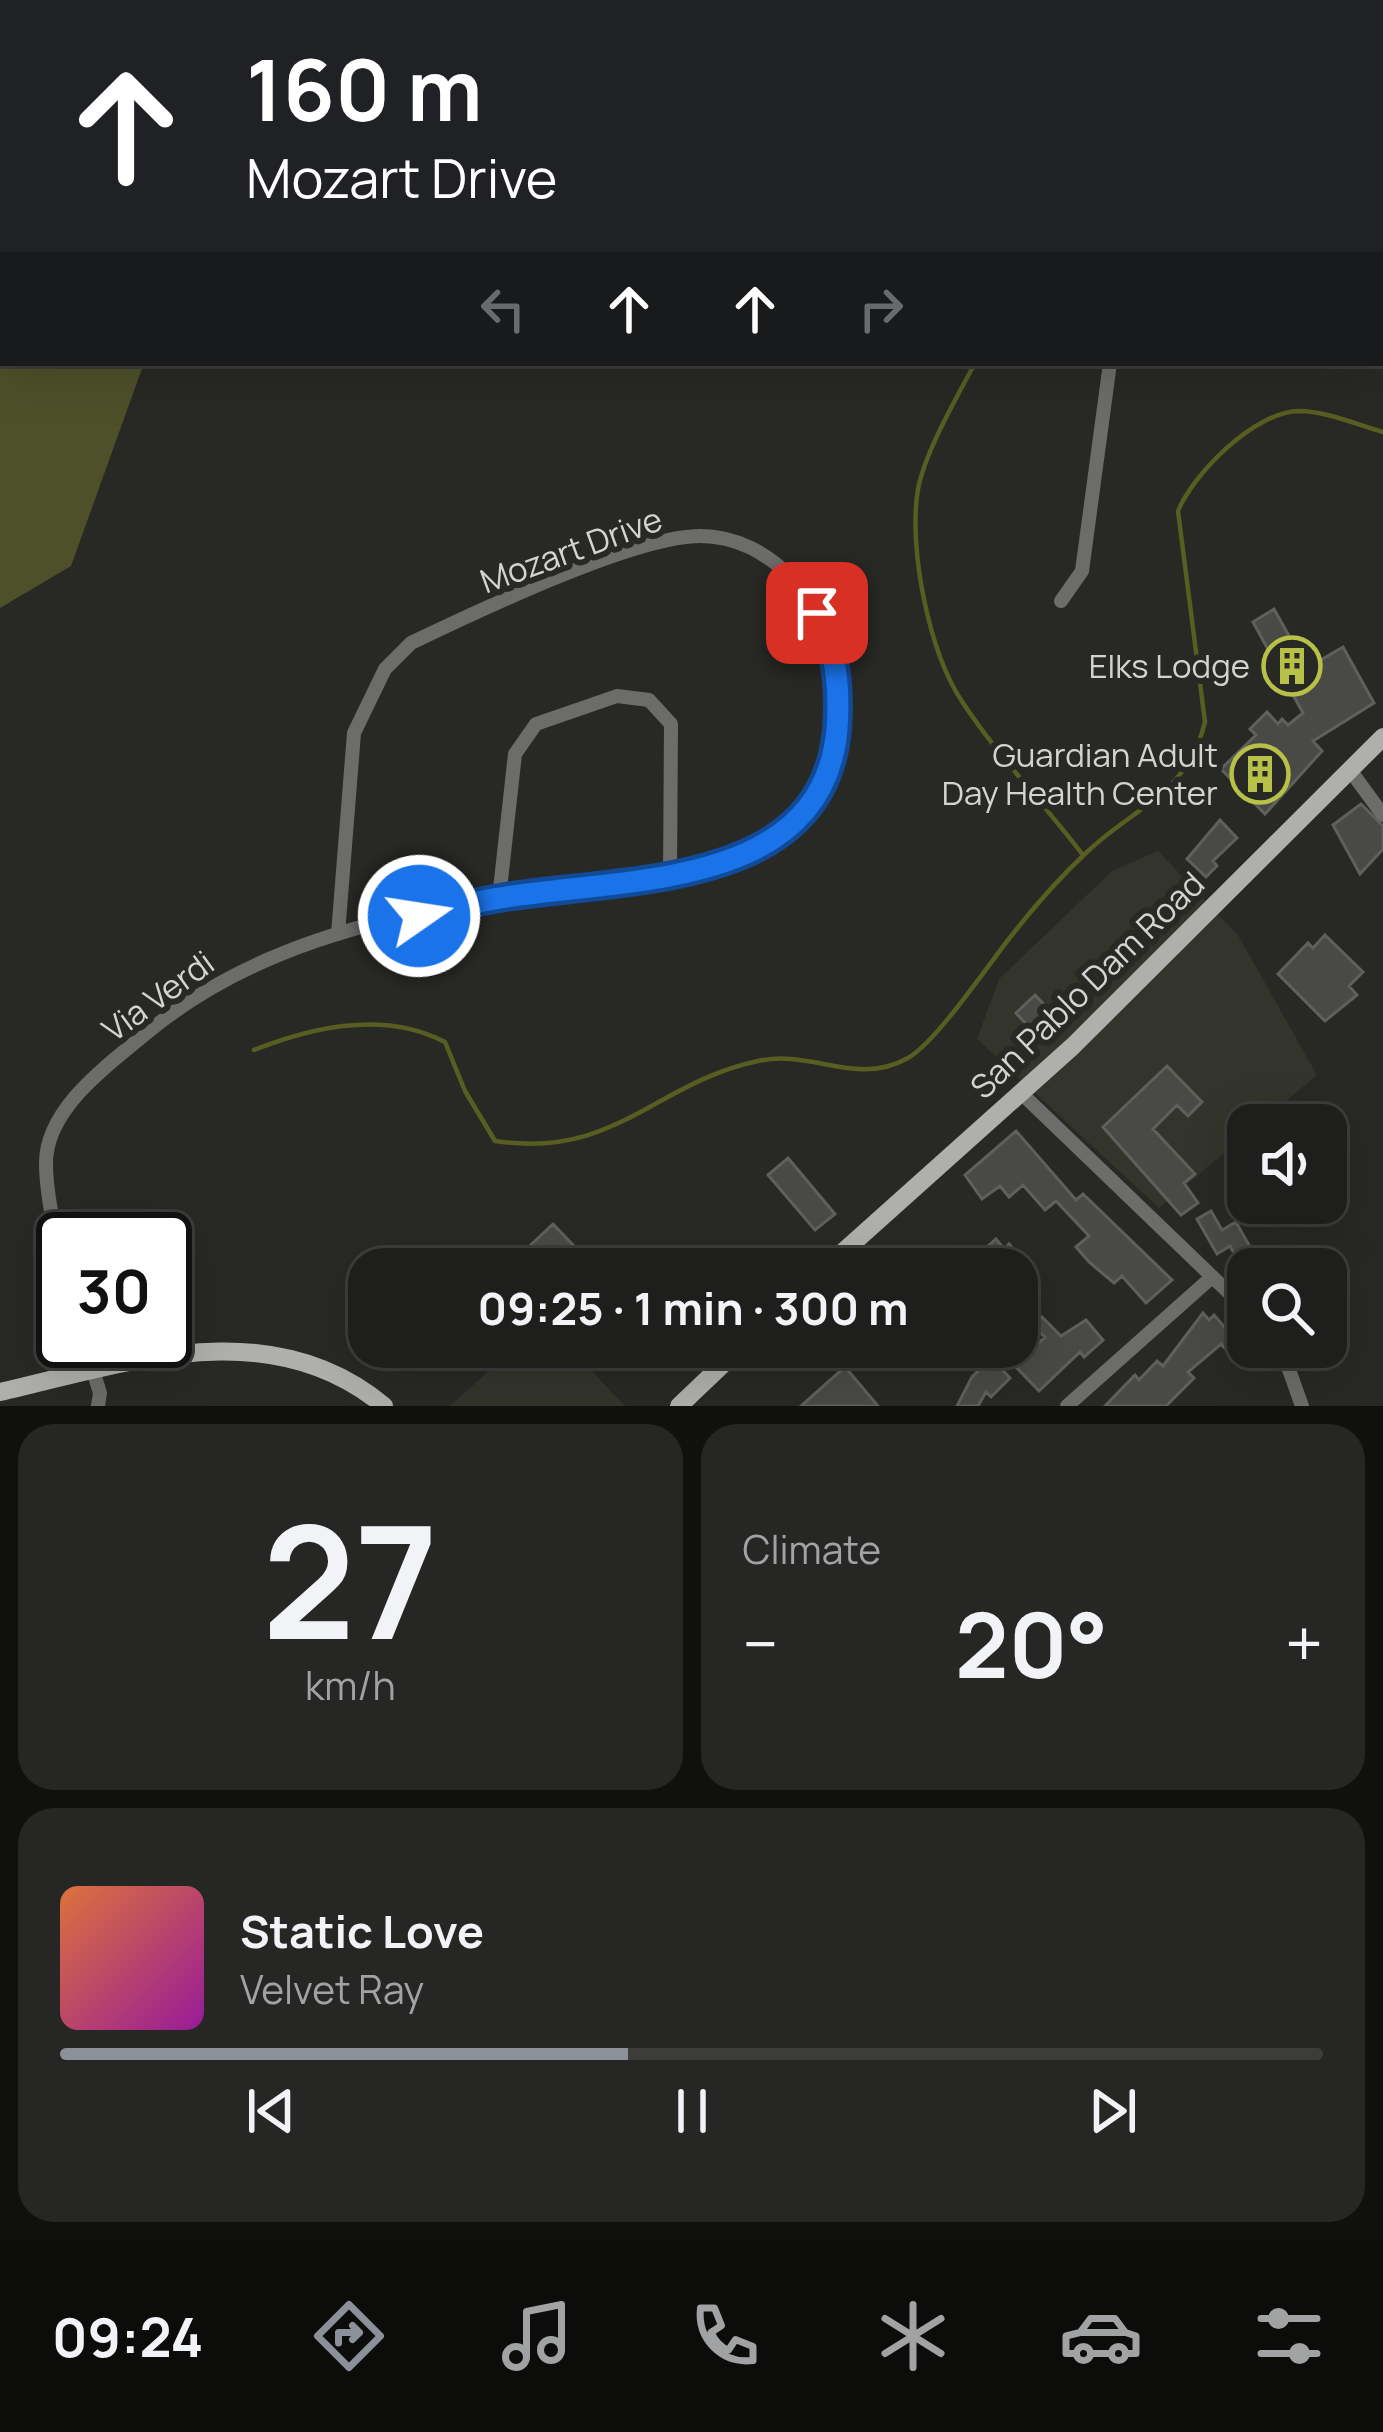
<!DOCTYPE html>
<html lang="en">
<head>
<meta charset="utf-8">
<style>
	:root { --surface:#1e1f1c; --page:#262725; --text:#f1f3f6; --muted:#a1a2a3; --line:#3c3d3b; --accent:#8c9099 }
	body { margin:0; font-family:Manrope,sans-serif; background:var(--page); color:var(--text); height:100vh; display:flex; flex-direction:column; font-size:45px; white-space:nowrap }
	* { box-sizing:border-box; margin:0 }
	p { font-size:39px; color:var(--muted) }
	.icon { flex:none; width:66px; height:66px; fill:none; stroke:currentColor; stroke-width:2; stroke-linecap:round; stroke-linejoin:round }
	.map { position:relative; height:1406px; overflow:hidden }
	.panel { display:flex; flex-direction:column; gap:18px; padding:18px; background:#10110f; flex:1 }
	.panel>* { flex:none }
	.banner { position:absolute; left:0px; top:0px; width:1383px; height:366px; box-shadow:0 12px 48px #0002,0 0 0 3px var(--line); background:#202124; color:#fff; overflow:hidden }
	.fabs { position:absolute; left:1227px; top:1104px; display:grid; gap:24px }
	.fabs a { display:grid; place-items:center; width:120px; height:120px; border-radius:24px; background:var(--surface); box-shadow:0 12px 48px #0002,0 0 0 3px var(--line); font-size:60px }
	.speed { position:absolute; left:36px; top:1212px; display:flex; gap:24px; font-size:60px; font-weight:700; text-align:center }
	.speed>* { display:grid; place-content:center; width:156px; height:156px; border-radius:50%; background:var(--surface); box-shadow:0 12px 48px #0002,0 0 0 3px var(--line); line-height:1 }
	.speed .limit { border:6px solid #111; border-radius:18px; background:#fff; color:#111 }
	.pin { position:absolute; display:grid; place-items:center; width:102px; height:102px; color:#fff; margin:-51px; border-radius:24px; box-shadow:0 6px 18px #0006 }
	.me { position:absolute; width:132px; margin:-66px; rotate:77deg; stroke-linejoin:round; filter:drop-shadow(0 0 9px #0008) }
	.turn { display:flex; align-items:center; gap:42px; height:252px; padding:0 48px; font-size:54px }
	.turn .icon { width:156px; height:156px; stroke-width:2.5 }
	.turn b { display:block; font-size:84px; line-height:102px }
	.lanes { display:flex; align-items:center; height:114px; padding:0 48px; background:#0003; justify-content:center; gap:60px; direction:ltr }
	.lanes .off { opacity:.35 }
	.big { font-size:90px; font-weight:700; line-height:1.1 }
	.panel .tile { flex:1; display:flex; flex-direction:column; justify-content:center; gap:18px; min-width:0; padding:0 42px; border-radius:36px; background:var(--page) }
	.panel .dial { align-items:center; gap:0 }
	.dial b { font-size:156px; line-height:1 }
	.song { display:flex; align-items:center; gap:36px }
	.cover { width:144px; height:144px; border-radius:18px; background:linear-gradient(135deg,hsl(20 70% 55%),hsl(300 70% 35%)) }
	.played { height:12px; border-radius:6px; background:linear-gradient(90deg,var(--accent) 45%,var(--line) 45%) }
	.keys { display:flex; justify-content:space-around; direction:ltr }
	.heat { display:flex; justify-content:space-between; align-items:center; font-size:66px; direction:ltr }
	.panel .tiles { flex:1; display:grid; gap:18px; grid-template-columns:1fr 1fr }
	.tile:last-child { grid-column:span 2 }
	.trip { position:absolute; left:348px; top:1248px; width:690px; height:120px; border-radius:36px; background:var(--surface); box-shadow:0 12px 48px #0002,0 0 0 3px var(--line); font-weight:700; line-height:120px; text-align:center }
	.tabs { display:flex; height:192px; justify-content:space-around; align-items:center; background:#0c0c0b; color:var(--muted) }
	.tabs .icon { width:84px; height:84px }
	.tabs .active { color:var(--accent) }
	.tabs b { font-size:54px; color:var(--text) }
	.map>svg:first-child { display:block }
</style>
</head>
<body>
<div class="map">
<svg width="1383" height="1406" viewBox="0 0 1383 1406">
	<rect width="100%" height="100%" fill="#282925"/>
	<path fill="#33342b" d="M1158 851 1238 935 1317 1075 1258 1125H1248V1133L1159 1208 977 1039 999 979 1112 871Z
		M515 1347H569L625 1406H450Z"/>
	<path fill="#4d5029" d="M0 6 3 363H144L71 566 0 608Z"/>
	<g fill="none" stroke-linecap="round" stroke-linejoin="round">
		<path stroke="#585d21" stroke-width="4.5" d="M1098 3V0
			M975 363C957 397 925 452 918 489 908 548 929 653 963 703 999 757 1044 804 1083 855
			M254 1050C314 1026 386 1011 445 1042L465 1091 495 1141C616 1159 654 1083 758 1061 811 1049 857 1087 908 1058 935 1043 987 967 1008 940 1032 909 1058 879 1087 852 1135 806 1187 795 1205 722L1178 511C1194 473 1254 412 1299 411 1325 411 1358 425 1383 432"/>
	</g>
	<path fill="#494a46" stroke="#5f5f5b" stroke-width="3" d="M1274 609 1307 668 1343 647 1374 703 1313 741 1322 751 1265 814 1221 769 1256 735 1250 729 1267 712 1278 724 1282 719 1288 725 1303 713 1253 622Z
		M1361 804 1383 826V849L1360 874 1333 825Z
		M1220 820 1237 838 1213 861 1217 866 1206 877 1187 859Z
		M1325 935 1363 972 1349 986 1357 995 1325 1021 1278 974 1308 943 1313 948Z
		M1035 995 1061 1022 1041 1040 1016 1013Z
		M1167 1066 1202 1102 1188 1116 1177 1105 1153 1129 1195 1174 1184 1183 1198 1203 1181 1215 1103 1127Z
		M1016 1131 1076 1200 1083 1194 1172 1280 1146 1303 1122 1276 1114 1283 1089 1262 1076 1247 1089 1236 1056 1201 1045 1210 1023 1185 1009 1197 1000 1186 982 1199 965 1175Z
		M788 1158 835 1214 815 1230 768 1175Z
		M1211 1211 1222 1230 1236 1222 1250 1247 1235 1255 1230 1246 1217 1254 1197 1219Z
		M553 1224 596 1269H505Z
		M996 1239 1004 1249 1009 1244 1035 1274 1017 1290V1269H984L975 1258Z
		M1203 1313 1209 1320 1214 1315 1240 1345 1230 1354 1221 1344 1188 1372 1194 1378 1166 1406H1105L1135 1375 1139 1380 1157 1361 1163 1366Z
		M1042 1317 1061 1336 1086 1320 1103 1340 1084 1357 1080 1352 1039 1391 1015 1366 1045 1337 1033 1326Z
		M991 1358 1010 1378 991 1397 986 1392 978 1406H957L972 1377Z
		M845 1367 878 1406H801Z"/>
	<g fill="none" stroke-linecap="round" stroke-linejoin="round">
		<path stroke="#6c6c6a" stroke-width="14" d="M950 0V1
			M1351 3V0
			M1380 11 1383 12
			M1061 601 1082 571 1110 363
			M1350 770 1383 815
			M499 898 515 754 536 724 617 696 649 700 671 724 670 877
			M1020 1092 1248 1311
			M63 1271C57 1236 46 1198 46 1163 46 1107 111 1063 149 1031 249 949 375 918 501 897 588 883 730 889 795 822 839 778 839 730 834 671 829 605 772 536 700 536 634 536 476 612 411 643L385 669 354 733 338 934
			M84 1341 100 1393 98 1406
			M1281 1347 1302 1406
			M1067 1406 1212 1277"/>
		<path stroke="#afafab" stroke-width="18" d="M824 1269 1073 1046 1383 737
			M0 1392C126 1363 271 1311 384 1406
			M679 1406 741 1347"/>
	</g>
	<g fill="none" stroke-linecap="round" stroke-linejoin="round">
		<defs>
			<path id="route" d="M419 916C446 910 473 902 500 898 620 877 823 892 837 729 840 689 836 647 817 613"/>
		</defs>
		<use href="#route" stroke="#114b97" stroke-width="30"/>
		<use href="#route" stroke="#1a73e8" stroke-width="21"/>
	</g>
	<defs>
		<symbol id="building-ring" viewBox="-11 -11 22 22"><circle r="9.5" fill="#282925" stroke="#b8c147" stroke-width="1.5"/><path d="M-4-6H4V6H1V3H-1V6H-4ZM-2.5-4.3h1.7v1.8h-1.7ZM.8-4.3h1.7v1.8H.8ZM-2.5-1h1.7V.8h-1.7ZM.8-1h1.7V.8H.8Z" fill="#b8c147"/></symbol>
	</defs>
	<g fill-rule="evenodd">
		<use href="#building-ring" x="1259" y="633" width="66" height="66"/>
		<use href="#building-ring" x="1227" y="741" width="66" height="66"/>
	</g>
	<g text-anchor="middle" stroke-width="12" stroke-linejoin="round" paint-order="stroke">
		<g font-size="33" fill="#d3d3d1" stroke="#282925">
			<text transform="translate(571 550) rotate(-20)" y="12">Mozart Drive</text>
			<text transform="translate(1087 985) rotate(-44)" y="12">San Pablo Dam Road</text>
			<text transform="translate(158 996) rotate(-36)" y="12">Via Verdi</text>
		</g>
		<g font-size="33" fill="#d3d3d1" stroke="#282925" text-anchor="end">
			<text x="1250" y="678">Elks Lodge</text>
			<text x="1218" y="767">Guardian Adult<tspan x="1218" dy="38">Day Health Center</tspan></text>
		</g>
	</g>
</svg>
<div class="fabs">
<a><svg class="icon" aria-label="sound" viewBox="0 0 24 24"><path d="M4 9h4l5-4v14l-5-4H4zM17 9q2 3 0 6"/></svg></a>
<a><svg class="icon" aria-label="search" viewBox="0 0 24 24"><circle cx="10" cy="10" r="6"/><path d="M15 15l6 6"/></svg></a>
</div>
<div class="speed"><div class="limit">30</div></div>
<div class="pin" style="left:817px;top:613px;background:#d93025"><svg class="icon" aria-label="arrive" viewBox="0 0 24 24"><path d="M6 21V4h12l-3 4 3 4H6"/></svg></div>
<svg class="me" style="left:419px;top:916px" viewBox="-20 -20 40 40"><circle r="17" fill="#1a73e8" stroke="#fff" stroke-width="3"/><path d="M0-11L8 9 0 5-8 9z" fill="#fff"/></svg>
<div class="trip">09:25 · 1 min · 300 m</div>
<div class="banner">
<div class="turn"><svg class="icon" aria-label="ahead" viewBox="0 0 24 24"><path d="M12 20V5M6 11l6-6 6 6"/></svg><div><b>160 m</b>Mozart Drive</div></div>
<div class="lanes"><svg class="icon off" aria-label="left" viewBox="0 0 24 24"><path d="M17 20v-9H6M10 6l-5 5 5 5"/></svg><svg class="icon" aria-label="ahead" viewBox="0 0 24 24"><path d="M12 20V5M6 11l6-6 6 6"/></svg><svg class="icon" aria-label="ahead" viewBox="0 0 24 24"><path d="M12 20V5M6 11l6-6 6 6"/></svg><svg class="icon off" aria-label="right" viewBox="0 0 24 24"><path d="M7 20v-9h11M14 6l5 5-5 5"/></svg></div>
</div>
</div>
<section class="panel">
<div class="tiles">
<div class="tile dial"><b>27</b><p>km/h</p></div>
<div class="tile"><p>Climate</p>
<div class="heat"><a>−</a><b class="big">20°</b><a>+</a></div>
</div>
<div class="tile">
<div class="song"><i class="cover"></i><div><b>Static Love</b><p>Velvet Ray</p></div></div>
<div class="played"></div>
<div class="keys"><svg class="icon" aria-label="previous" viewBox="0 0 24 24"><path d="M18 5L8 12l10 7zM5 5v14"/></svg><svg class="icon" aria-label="pause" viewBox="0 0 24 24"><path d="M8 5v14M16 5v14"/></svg><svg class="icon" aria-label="next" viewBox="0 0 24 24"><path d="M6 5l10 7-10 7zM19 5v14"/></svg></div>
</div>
</div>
</section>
<nav class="tabs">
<b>09:24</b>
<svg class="icon active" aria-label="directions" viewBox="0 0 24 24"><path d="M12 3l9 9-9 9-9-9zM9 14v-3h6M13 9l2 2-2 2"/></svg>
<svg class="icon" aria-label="music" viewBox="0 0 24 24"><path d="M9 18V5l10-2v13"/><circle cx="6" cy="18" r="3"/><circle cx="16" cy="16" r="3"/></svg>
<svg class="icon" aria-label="phone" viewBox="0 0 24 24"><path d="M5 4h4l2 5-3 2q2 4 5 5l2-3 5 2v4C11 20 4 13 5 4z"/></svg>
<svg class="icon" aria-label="climate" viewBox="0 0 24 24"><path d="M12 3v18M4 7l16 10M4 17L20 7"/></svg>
<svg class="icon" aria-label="car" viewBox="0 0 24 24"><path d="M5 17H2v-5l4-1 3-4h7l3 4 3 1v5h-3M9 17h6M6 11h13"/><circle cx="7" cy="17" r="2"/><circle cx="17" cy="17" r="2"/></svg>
<svg class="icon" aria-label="filters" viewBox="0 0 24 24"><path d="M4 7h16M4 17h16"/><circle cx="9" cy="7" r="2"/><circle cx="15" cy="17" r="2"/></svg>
</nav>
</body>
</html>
